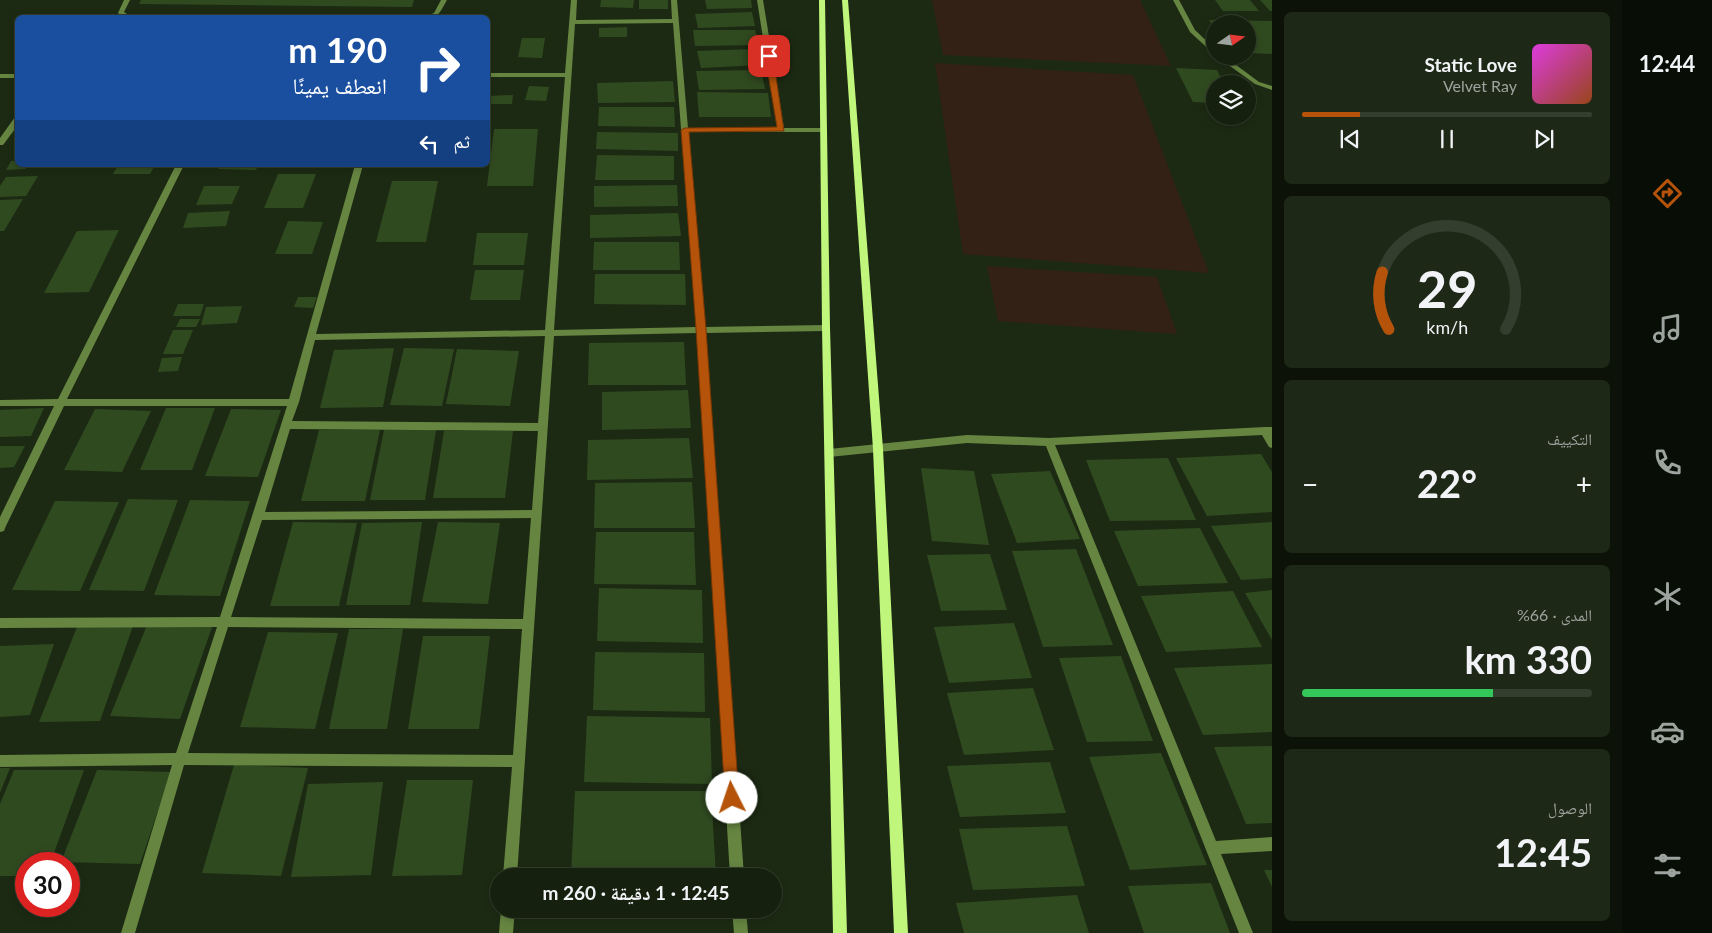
<!DOCTYPE html>
<html lang="ar">
<head>
<meta charset="utf-8">
<style>
	:root { --surface:#15200e; --page:#1e2817; --text:#f1f3f6; --muted:#9da39e; --line:#343e2e; --accent:#b45309 }
	body { margin:0; font-family:Lato,"Noto Naskh Arabic",sans-serif; background:var(--page); color:var(--text); direction:rtl; height:100vh; display:flex; flex-direction:column; font-size:19px; white-space:nowrap }
	* { box-sizing:border-box; margin:0 }
	p { font-size:16px; color:var(--muted) }
	.icon { flex:none; width:28px; height:28px; fill:none; stroke:currentColor; stroke-width:2; stroke-linecap:round; stroke-linejoin:round }
	.map { position:relative; flex:1; overflow:hidden; direction:ltr }
	.details { display:flex; flex-direction:column; gap:12px; padding:12px; background:#0c1208; width:350px }
	.details>* { flex:none }
	.banner { position:absolute; left:15px; top:15px; width:475px; height:152px; border-radius:8px; box-shadow:0 2px 8px #0003,0 0 0 1px var(--line); direction:rtl; background:#1a4fa0; color:#fff; overflow:hidden }
	.needle { width:32px; rotate:76deg }
	.fabs { position:absolute; left:1206px; top:15px; display:grid; gap:10px }
	.fabs a { display:grid; place-items:center; width:50px; height:50px; border-radius:50%; background:var(--surface); box-shadow:0 2px 8px #0003,0 0 0 1px var(--line); font-size:25px }
	.speed { position:absolute; left:15px; top:852px; display:flex; gap:10px; font-size:25px; font-weight:700; text-align:center }
	.speed>* { display:grid; place-content:center; width:65px; height:65px; border-radius:50%; background:var(--surface); box-shadow:0 2px 8px #0003,0 0 0 1px var(--line); line-height:1 }
	.speed .limit { border:8px solid #d22; background:#fff; color:#111 }
	.pin { position:absolute; display:grid; place-items:center; width:42px; height:42px; color:#fff; margin:-21px; border-radius:10px; box-shadow:0 2px 8px #0006 }
	.me { position:absolute; width:55px; margin:-28px; rotate:356deg; stroke-linejoin:round; filter:drop-shadow(0 0 4px #0008) }
	.turn { display:flex; align-items:center; gap:18px; height:105px; padding:0 20px; font-size:22px }
	.turn .icon { width:65px; height:65px; stroke-width:2.5 }
	.turn b { display:block; font-size:35px; line-height:42px }
	.then { display:flex; align-items:center; height:48px; padding:0 20px; background:#0003; gap:10px; font-size:19px }
	.big { font-size:38px; font-weight:700; line-height:1.1 }
	.details .widget { flex:1; display:flex; flex-direction:column; justify-content:center; gap:8px; min-width:0; padding:0 18px; border-radius:8px; background:var(--page) }
	.details .dial { align-items:center; gap:0 }
	.dial svg { height:130px; overflow:visible; fill:none; stroke:var(--line); stroke-width:7; stroke-linecap:round; text-anchor:middle }
	.dial text { fill:var(--text); stroke:none }
	.song { display:flex; align-items:center; gap:15px }
	.cover { width:60px; height:60px; border-radius:8px; background:linear-gradient(135deg,hsl(300 70% 55%),hsl(20 70% 35%)) }
	.played { height:5px; border-radius:2px; background:linear-gradient(90deg,var(--accent) 20%,var(--line) 20%) }
	.keys { display:flex; justify-content:space-around; direction:ltr }
	.heat { display:flex; justify-content:space-between; align-items:center; font-size:28px; direction:ltr }
	.charge { height:8px; border-radius:4px; background:linear-gradient(90deg,#34c759 66%,var(--line) 0) }
	.trip { position:absolute; left:490px; top:868px; width:292px; height:50px; border-radius:25px; background:var(--surface); box-shadow:0 2px 8px #0003,0 0 0 1px var(--line); font-weight:700; line-height:50px; text-align:center; direction:rtl }
	main { display:flex; flex:1; min-height:0 }
	.menu { display:flex; flex-direction:column; width:90px; justify-content:space-around; align-items:center; background:#080d06; color:var(--muted) }
	.menu .icon { width:35px; height:35px }
	.menu .current { color:var(--accent) }
	.menu b { font-size:22px; color:var(--text) }
	.map>svg:first-child { display:block }
</style>
</head>
<body>
<main>
<nav class="menu">
<b>12:44</b>
<svg class="icon current" aria-label="directions" viewBox="0 0 24 24"><path d="M12 3l9 9-9 9-9-9zM9 14v-3h6M13 9l2 2-2 2"/></svg>
<svg class="icon" aria-label="music" viewBox="0 0 24 24"><path d="M9 18V5l10-2v13"/><circle cx="6" cy="18" r="3"/><circle cx="16" cy="16" r="3"/></svg>
<svg class="icon" aria-label="phone" viewBox="0 0 24 24"><path d="M5 4h4l2 5-3 2q2 4 5 5l2-3 5 2v4C11 20 4 13 5 4z"/></svg>
<svg class="icon" aria-label="climate" viewBox="0 0 24 24"><path d="M12 3v18M4 7l16 10M4 17L20 7"/></svg>
<svg class="icon" aria-label="car" viewBox="0 0 24 24"><path d="M5 17H2v-5l4-1 3-4h7l3 4 3 1v5h-3M9 17h6M6 11h13"/><circle cx="7" cy="17" r="2"/><circle cx="17" cy="17" r="2"/></svg>
<svg class="icon" aria-label="filters" viewBox="0 0 24 24"><path d="M4 7h16M4 17h16"/><circle cx="9" cy="7" r="2"/><circle cx="15" cy="17" r="2"/></svg>
</nav>
<section class="details">
<div class="widget">
<div class="song"><i class="cover"></i><div><b>Static Love</b><p>Velvet Ray</p></div></div>
<div class="played"></div>
<div class="keys"><svg class="icon" aria-label="previous" viewBox="0 0 24 24"><path d="M18 5L8 12l10 7zM5 5v14"/></svg><svg class="icon" aria-label="pause" viewBox="0 0 24 24"><path d="M8 5v14M16 5v14"/></svg><svg class="icon" aria-label="next" viewBox="0 0 24 24"><path d="M6 5l10 7-10 7zM19 5v14"/></svg></div>
</div>
<div class="widget dial"><svg viewBox="0 0 100 80">
<path d="M14 69A42 42 0 1 1 86 69"/>
<path d="M14 69A42 42 0 0 1 10 34" stroke="#b45309"/>
<text x="50" y="56" font-size="32" font-weight="700">29</text>
<text x="50" y="72" font-size="11">km/h</text>
</svg></div>
<div class="widget"><p>التكييف</p>
<div class="heat"><a>−</a><b class="big">22°</b><a>+</a></div>
</div>
<div class="widget"><p>المدى · 66%</p><b class="big">330 km</b><div class="charge"></div></div>
<div class="widget"><p>الوصول</p><b class="big">12:45</b></div>
</section>
<div class="map">
<svg width="1272" height="933" viewBox="0 0 1272 933">
	<rect width="100%" height="100%" fill="#1c2a13"/>
	<path fill="#332116" d="M932 0H1140L1171 66 943 55Z
		M935 63 1133 75 1209 273 963 254Z
		M987 266 1157 277 1177 334 998 321Z"/>
	<path fill="#304a20" d="M141 0H414L412 7 139 4Z
		M601 0H634L633 8 600 7Z
		M639 0H668V9H639Z
		M705 0H751L752 8 707 9Z
		M1215 0H1250L1259 11H1223Z
		M1260 0H1272V11H1270Z
		M752 12 755 26 698 28 695 14Z
		M1209 20 1272 21V54L1248 53V24H1215V30Z
		M627 27V37H599V28Z
		M693 30H755L759 45 695 46Z
		M522 38H545L542 58 518 57Z
		M754 49 760 65 701 68 697 51Z
		M1176 68 1217 70 1224 84H1215V103L1193 102Z
		M761 70 765 89 699 90 696 71Z
		M673 81 675 102 598 103 597 83Z
		M529 86 549 87 546 101 525 100Z
		M697 92 768 93 771 117H699Z
		M513 95 512 104H488V96Z
		M599 107H674L675 127 598 126Z
		M494 129H538L533 186H487Z
		M597 132 678 133V151L596 149Z
		M597 155 674 156V180H595Z
		M11 161H18V165H28L25 169 6 170Z
		M118 165H155L150 174H113Z
		M220 165H258L256 170 218 169Z
		M278 174H316L303 208H264Z
		M38 176 26 196 0 197V186L6 177Z
		M392 181H438L426 242H376Z
		M677 185 678 206 594 207V186Z
		M204 186H240L232 204 196 205Z
		M23 199 4 231H0V200Z
		M230 211 226 226 183 228 188 213Z
		M678 213 681 236 590 238V215Z
		M288 221 323 222 312 254H275Z
		M119 230 89 292 44 293 77 231Z
		M477 233H528L524 265H473Z
		M594 242H679L680 270H593Z
		M475 270H524L520 300H470Z
		M595 274H685L686 305 594 304Z
		M298 297H317L313 308 294 307Z
		M178 304H204L200 316H173Z
		M242 306 237 323 201 325 206 307Z
		M180 319H200L196 327H176Z
		M173 330H193L183 354H163Z
		M684 342 686 385H588L589 343Z
		M394 348 383 407 320 408 334 350Z
		M404 348 454 349 442 406 390 405Z
		M457 349 519 351 510 406 446 404Z
		M182 357 178 371 158 372 162 358Z
		M688 390 691 428 602 430V392Z
		M44 408 31 436 0 437V410Z
		M166 408H215L192 470H140Z
		M95 409 151 411 122 472 64 470Z
		M231 409 281 410 258 477 205 476Z
		M319 430H380L365 501H301Z
		M384 430H436L425 500H370Z
		M444 431H513L505 498H433Z
		M689 438 693 478 587 480 588 440Z
		M0 446H25L14 467 0 468Z
		M1261 454 1272 472V512L1207 516 1176 458Z
		M1168 458 1196 520 1110 521 1086 460Z
		M921 468 974 471 989 545 932 541Z
		M1050 471 1080 539 1017 543 991 474Z
		M692 482 695 528H594L595 483Z
		M128 499 178 500 144 591 89 590Z
		M190 500 250 501 220 596 154 595Z
		M55 501 119 502 80 591 12 590Z
		M293 522 357 523 339 606H270Z
		M422 522 410 605H346L362 523Z
		M438 522 500 523 488 604 422 602Z
		M1272 522V578L1241 580 1211 526Z
		M1200 528 1228 583 1138 586 1114 531Z
		M596 532H694L696 585 594 584Z
		M1076 549 1113 645 1043 647 1012 551Z
		M990 554 1007 610 941 611 927 555Z
		M599 588 702 590 703 643 597 641Z
		M1272 590V640L1245 593Z
		M1233 591 1262 647 1166 652 1141 596Z
		M1014 623 1032 678 949 683 934 627Z
		M147 625 212 627 180 719 110 716Z
		M133 626 100 721 39 722 77 627Z
		M349 629H403L387 729H329Z
		M268 632 338 633 315 729 240 727Z
		M423 636H490L479 729H408Z
		M54 644 30 715 0 717V646Z
		M595 652 704 653 705 712 593 710Z
		M1121 656 1153 741 1087 742 1059 658Z
		M1272 664V732L1203 735 1174 668Z
		M1033 688 1054 750 964 755 947 693Z
		M587 716 710 718 712 784 584 782Z
		M1272 746V823L1246 824 1214 747Z
		M1161 753 1207 865 1130 870 1089 757Z
		M1050 762 1066 813 960 817 947 766Z
		M234 765 308 768 281 876 202 873Z
		M0 768H10L0 793Z
		M14 770H84L50 864H26V876H0V804Z
		M97 770 171 772 140 864 61 862Z
		M407 780H473L462 875 392 876Z
		M383 782 371 875 291 877 308 784Z
		M575 791H711L716 876H571Z
		M1067 826 1085 886 973 890 959 829Z
		M1264 870H1272V887Z
		M1211 883 1230 933H1144L1128 886Z
		M1077 895 1089 933H964L956 903Z"/>
	<g fill="none" stroke-linecap="round" stroke-linejoin="round">
		<path fill="#668541" fill-rule="evenodd" d="M124 0H130L124 12 133 18H124L118 13Z
			M441 0H447C439 14 439 18 422 18L434 13Z
			M1173 0H1179L1195 30 1215 49V55L1190 32Z
			M1216 56H1224L1259 82 1272 86V90L1255 84Z"/>
		<path fill="#668541" fill-rule="evenodd" d="M571 0H577L576 20 672 19 671 0H677L688 128H777L757 0H763L784 128H823L827 130 823 132H688L705 327 826 325 830 328 826 331 706 333 744 876H730L697 333 554 336 517 876H503L512 767 184 765 135 933H121L172 765 0 767V755L176 753 217 627 0 628V618L220 617 287 406H64L5 528 4 531 0 532V517L54 406H0V400L58 399 176 165H184L67 399H289L355 165H363L316 334 545 330 565 77H488V73H565ZM673 23 696 327 554 330 575 24ZM545 336 538 423 292 421 299 402 315 340ZM290 429 538 431 532 510 265 512ZM531 518 523 619 231 617 262 520ZM228 627 522 629 513 755 188 753Z
			M0 74H18V78H0Z
			M15 117H18V125L3 145H0V138Z
			M1265 427H1272V448L1269 447 1262 435 1055 445 1216 841 1272 837V851L1221 854 1253 933H1239L1046 446 967 443 829 457 824 453 829 449 967 435 1049 438Z
			M501 909H515L513 933H499Z
			M732 909H746L748 933H734Z"/>
		<path fill="#c0f67b" fill-rule="evenodd" d="M819 0H825L830 328 847 933H833L822 328Z
			M842 0H848L883 449 908 933H894L873 449Z"/>
	</g>
	<path fill="#b45309" stroke="#753606" d="M769 53 773 56 784 131 689 132 706 329 739 798 737 803 732 805 727 803 725 798 696 329 681 130 685 128 777 127 765 56Z"/>
</svg>
<div class="fabs">
<a><svg class="needle" viewBox="-14 -14 28 28"><path d="M0-13l5 13h-10z" fill="#e53935"/><path d="M0 13l5-13h-10z" fill="#9da39e"/></svg></a>
<a><svg class="icon" aria-label="layers" viewBox="0 0 24 24"><path d="M12 4l9 5-9 5-9-5zM3 14l9 5 9-5"/></svg></a>
</div>
<div class="speed"><div class="limit">30</div></div>
<div class="pin" style="left:769px;top:56px;background:#d93025"><svg class="icon" aria-label="arrive" viewBox="0 0 24 24"><path d="M6 21V4h12l-3 4 3 4H6"/></svg></div>
<svg class="me" style="left:732px;top:798px" viewBox="-20 -20 40 40"><circle r="19" fill="#fff"/><path d="M0-13L10 11 0 6-10 11z" fill="#b45309"/></svg>
<div class="trip">12:45 · 1 دقيقة · 260 m</div>
<div class="banner">
<div class="turn"><svg class="icon" aria-label="right" viewBox="0 0 24 24"><path d="M7 20v-9h11M14 6l5 5-5 5"/></svg><div><b>190 m</b>انعطف يمينًا</div></div>
<div class="then">ثم<svg class="icon" aria-label="left" viewBox="0 0 24 24"><path d="M17 20v-9H6M10 6l-5 5 5 5"/></svg></div>
</div>
</div>
</main>
</body>
</html>
